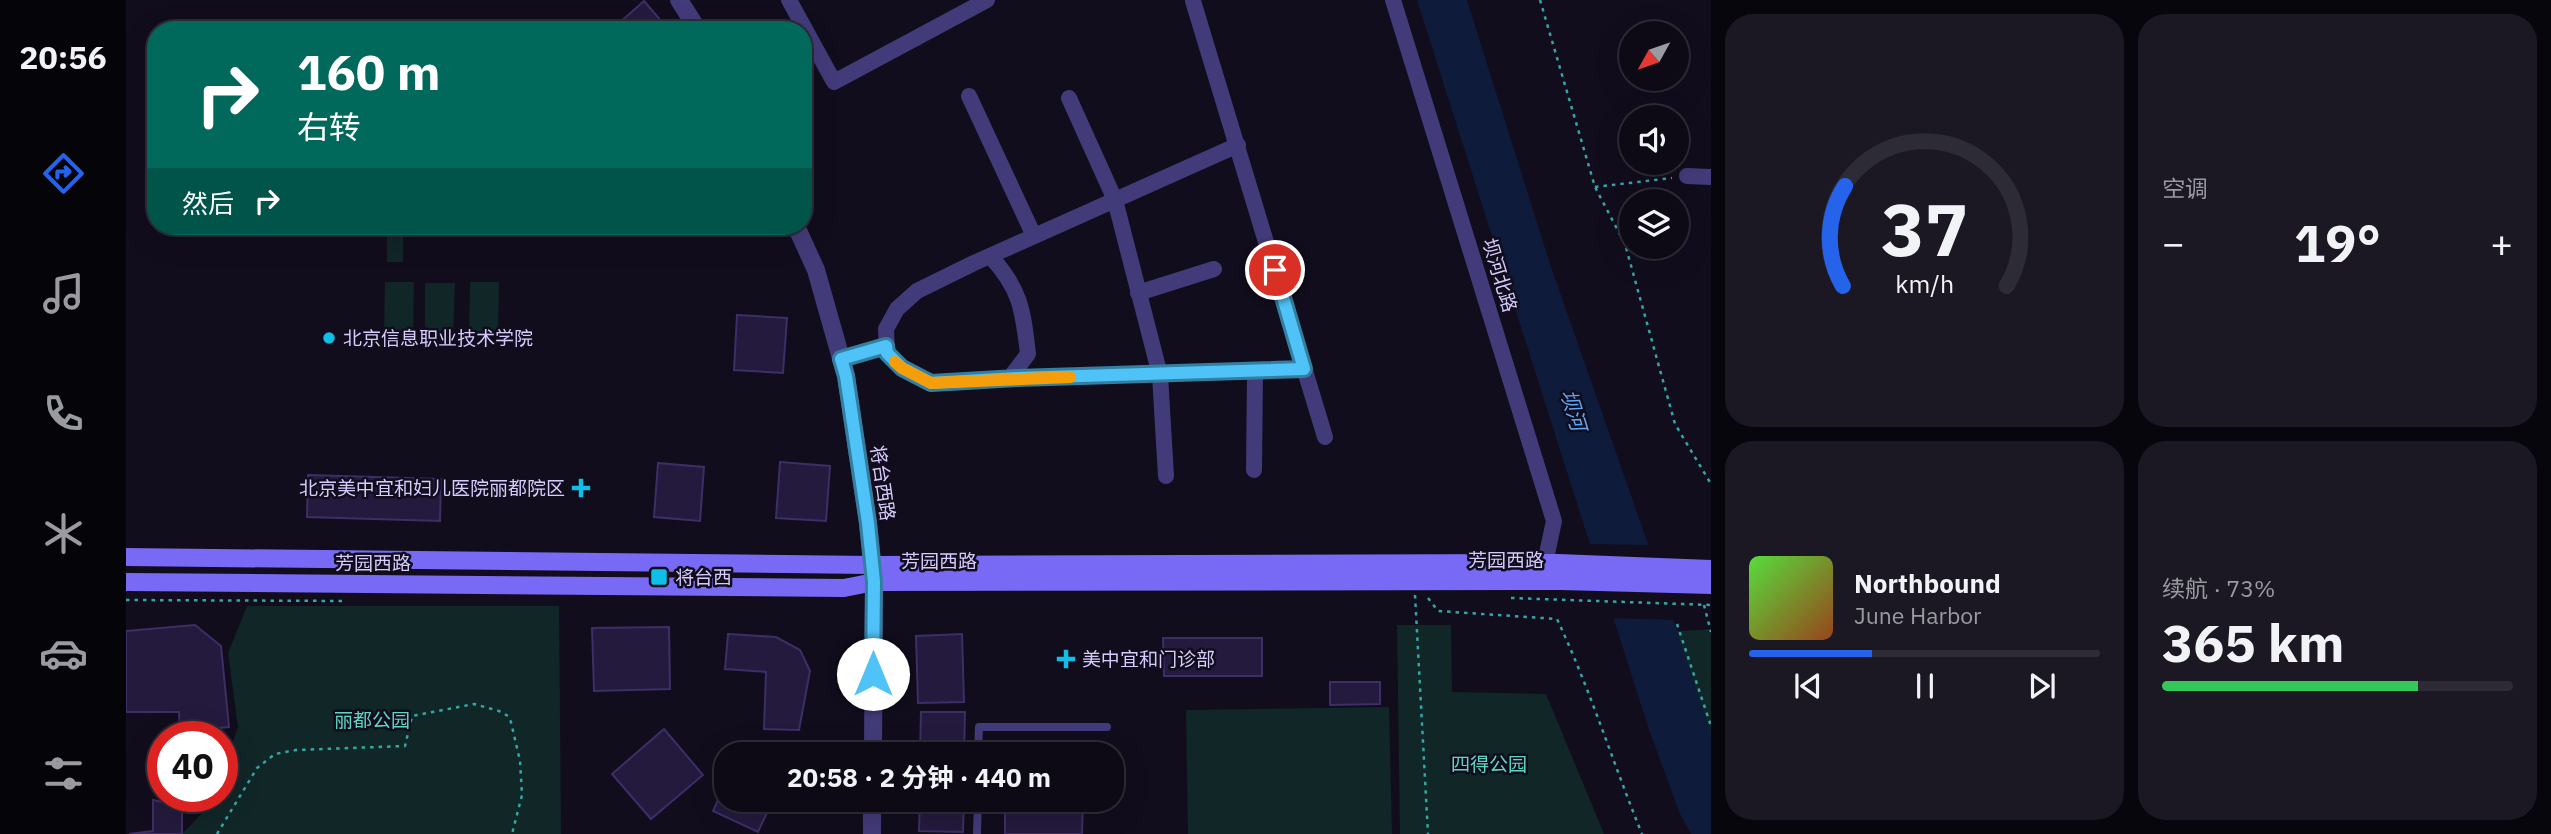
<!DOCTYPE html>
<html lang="zh">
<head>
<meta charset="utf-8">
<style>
	:root { --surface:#0d0a16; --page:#1b1823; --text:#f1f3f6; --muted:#9a9aa1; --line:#2d2b35; --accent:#2563eb }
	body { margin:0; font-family:"IBM Plex Sans","Noto Sans SC",sans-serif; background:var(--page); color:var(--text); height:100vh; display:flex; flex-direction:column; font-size:26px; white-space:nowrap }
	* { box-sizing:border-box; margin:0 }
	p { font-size:23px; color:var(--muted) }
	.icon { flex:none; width:38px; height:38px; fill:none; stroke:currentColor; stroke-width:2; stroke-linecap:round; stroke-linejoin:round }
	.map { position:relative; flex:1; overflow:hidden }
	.side { display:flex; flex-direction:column; gap:14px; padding:14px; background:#07060c; width:840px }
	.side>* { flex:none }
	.hud { position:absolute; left:21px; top:21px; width:665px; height:214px; border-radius:28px; box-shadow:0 7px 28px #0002,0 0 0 2px var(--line); background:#00695c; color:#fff; overflow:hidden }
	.needle { width:46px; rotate:230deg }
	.fabs { position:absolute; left:1493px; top:21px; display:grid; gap:14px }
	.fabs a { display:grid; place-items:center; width:70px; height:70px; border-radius:50%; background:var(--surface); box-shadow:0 7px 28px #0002,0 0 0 2px var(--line); font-size:35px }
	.speed { position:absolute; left:21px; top:721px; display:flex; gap:14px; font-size:35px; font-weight:700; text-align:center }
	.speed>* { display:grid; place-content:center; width:91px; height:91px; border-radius:50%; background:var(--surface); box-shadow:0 7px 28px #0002,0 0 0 2px var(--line); line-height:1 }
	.speed .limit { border:10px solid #d22; background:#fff; color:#111 }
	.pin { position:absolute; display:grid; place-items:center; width:60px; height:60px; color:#fff; margin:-30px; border:4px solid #fff; border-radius:50%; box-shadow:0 2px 7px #0007 }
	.me { position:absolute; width:77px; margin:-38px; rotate:0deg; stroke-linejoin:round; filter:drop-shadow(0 0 5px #0008) }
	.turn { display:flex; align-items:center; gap:24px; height:147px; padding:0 35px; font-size:32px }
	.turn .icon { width:91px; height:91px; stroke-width:2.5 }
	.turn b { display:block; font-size:49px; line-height:60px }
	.then { display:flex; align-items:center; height:66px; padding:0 35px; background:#0003; gap:14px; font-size:26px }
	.big { font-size:52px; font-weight:700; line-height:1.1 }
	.side .widget { flex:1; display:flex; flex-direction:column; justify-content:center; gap:10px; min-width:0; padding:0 24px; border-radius:28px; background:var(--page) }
	.side .dial { align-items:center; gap:0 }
	.dial svg { height:182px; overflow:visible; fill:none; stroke:var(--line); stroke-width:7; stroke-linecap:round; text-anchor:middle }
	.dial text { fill:var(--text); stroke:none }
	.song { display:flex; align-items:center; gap:21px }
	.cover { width:84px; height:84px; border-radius:10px; background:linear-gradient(135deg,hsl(110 70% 55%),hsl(20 70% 35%)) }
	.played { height:7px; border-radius:4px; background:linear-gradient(90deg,var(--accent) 35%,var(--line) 35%) }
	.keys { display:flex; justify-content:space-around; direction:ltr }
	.heat { display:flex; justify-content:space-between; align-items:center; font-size:38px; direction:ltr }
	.charge { height:10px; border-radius:5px; background:linear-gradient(90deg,#34c759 73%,var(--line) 0) }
	.side .tiles { flex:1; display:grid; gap:14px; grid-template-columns:repeat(2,1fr) }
	.trip { position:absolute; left:588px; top:742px; width:410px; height:70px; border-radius:28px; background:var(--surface); box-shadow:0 7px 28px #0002,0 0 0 2px var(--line); font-weight:700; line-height:70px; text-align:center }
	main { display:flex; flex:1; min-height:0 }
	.menu { display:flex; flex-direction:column; width:126px; justify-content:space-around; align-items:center; background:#050409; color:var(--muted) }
	.menu .icon { width:49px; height:49px }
	.menu .current { color:var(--accent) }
	.menu b { font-size:32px; color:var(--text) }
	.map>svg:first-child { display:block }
</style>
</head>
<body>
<main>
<nav class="menu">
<b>20:56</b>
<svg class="icon current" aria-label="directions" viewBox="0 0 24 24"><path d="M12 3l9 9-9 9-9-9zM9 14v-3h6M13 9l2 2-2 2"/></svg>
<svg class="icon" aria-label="music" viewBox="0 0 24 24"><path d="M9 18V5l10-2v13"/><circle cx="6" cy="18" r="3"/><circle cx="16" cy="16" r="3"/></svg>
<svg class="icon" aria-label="phone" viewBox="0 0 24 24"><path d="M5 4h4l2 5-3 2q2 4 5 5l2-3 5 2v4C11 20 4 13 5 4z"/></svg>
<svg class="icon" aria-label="climate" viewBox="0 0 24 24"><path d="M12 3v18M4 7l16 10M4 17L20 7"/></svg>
<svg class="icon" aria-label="car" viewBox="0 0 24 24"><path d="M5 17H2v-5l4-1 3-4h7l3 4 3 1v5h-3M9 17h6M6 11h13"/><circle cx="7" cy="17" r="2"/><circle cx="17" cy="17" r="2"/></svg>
<svg class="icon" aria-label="filters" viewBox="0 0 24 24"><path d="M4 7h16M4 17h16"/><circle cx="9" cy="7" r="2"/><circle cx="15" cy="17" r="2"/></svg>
</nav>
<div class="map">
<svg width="1585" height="834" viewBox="0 0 1585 834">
	<rect width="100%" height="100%" fill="#110d1d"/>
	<path fill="#112627" d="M261 227 277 228V262H261Z
		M259 282H288L287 335 258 334Z
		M344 282H373L372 335 343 334Z
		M299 283H329L327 336 299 335Z
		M121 606H433L435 834H56L87 802 89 796H96V775L112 727 102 653Z
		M1271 625H1325L1326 692 1420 694 1478 834H1274Z
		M1585 629V755L1538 632Z
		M1263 707 1266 834H1062L1060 710Z"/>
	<path fill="#0e1b3b" d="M1291 0H1341L1424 264 1522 544 1585 733V834H1565L1554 814 1523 730Z"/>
	<path fill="#110d1d" d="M1460 544 1526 545 1551 620 1483 618Z"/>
	<path fill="#241a3d" stroke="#3e2e67" stroke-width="2" d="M518 1 543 30H485Z
		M611 315 661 318 657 373 608 370Z
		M654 462 704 466 700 521 650 518Z
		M532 463 578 467 574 521 528 517Z
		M182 475 315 479 314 521 181 517Z
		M69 625 95 646 103 727 83 729V737H54L53 712H0V631Z
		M543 627 544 689 468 691 466 628Z
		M602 634 650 637 674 650 684 671 673 730 638 729 640 672 599 669Z
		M836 634 838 702 792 703 790 636Z
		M1037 638H1136V676H1038Z
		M1204 682H1254V704L1204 705Z
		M795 712H839L838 754H794Z
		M538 729 577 775 525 819 486 774Z
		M616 746 634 754H613Z
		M880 750 980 752V754H880Z
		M600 782V800H647L632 832 587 811Z
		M37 796H68V812H56V834H3L27 831V800L37 802Z
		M794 800H838L837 832 793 831Z
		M879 800H957L956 834H879Z"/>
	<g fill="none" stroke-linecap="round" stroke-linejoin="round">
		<path stroke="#35a6a7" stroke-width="2.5" stroke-dasharray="3.5 5" stroke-linecap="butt" d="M1414 0 1469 187 1499 244 1549 424 1585 484
			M1469 187 1546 178
			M1289 595 1302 834
			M1302 598 1312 611 1431 619C1464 689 1487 763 1516 834
			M1385 598 1585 605
			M0 600 221 601
			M1578 605 1585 632
			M1551 624 1585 726
			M91 834 131 768 149 754 170 750 279 746 286 716 348 704 373 711 382 716 385 722 394 761 396 795 386 834"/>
		<path stroke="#423b79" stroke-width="8" d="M852 754 853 727H981
			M851 834 852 800"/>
		<path stroke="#423b79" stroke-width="16" d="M663 0 708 82 861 0
			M1267 0 1428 521 1419 563
			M1067 1 1199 437
			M843 96 908 236
			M943 98 989 200 1034 375 1040 476
			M1112 145 848 263 791 291 771 309 760 329 761 353 776 368 805 383 891 378 1178 369
			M1561 176 1585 177
			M864 256C895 289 897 311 902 354L883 379
			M1012 293 1088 269
			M715 359 760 346
			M1128 470 1129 372"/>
		<path stroke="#423b79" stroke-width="18" d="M553 0 572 30
			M670 226 690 270 720 376 742 523 748 582 747 754
			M746 834V800"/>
		<path stroke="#786af5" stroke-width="18" d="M0 557 746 565 1432 563 1585 569
			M0 582 718 588 748 582 1435 581 1585 585"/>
	</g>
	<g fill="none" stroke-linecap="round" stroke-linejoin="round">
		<defs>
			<path id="route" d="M747 674 748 582 742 523 720 376 715 359 760 346 761 353 776 368 805 383 891 378 1178 369 1149 270"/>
		</defs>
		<use href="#route" stroke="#337fa1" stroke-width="18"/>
		<use href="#route" stroke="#4fc3f7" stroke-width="12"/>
		<path stroke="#f59e0b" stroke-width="12" d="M769 362 776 368 805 383 944 377"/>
	</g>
	<g fill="#0fbfe5" stroke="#110d1d" stroke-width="2.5">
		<circle cx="203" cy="338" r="7"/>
		<path d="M451.5 477.5h7v7h7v7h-7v7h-7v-7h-7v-7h7z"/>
		<rect x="524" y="568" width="18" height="18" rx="3.5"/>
		<path d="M936.5 648.5h7v7h7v7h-7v7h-7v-7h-7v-7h7z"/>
	</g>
	<g text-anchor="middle" stroke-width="5" stroke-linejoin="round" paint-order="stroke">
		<g font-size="19" fill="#d5ccfc" stroke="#110d1d">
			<text transform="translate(1374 275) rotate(73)" y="7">坝河北路</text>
			<text transform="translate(757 483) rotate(82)" y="7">将台西路</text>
			<text x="1380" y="567">芳园西路</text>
			<text x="813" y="568">芳园西路</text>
			<text x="247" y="570">芳园西路</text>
		</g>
		<g font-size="19" fill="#d5ccfc" stroke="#110d1d" text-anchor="start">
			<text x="217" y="345">北京信息职业技术学院</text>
			<text x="439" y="495" text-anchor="end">北京美中宜和妇儿医院丽都院区</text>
			<text x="549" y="584">将台西</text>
			<text x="956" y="666">美中宜和门诊部</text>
		</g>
		<g font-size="19" fill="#5ed6c1" stroke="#110d1d">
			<text x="246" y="727">丽都公园</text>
			<text x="1363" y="771">四得公园</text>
		</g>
		<g font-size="21" font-style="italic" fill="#61a5f5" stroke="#110d1d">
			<text transform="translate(1447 410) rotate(73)" y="7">坝河</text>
		</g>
	</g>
</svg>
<div class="fabs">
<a><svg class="needle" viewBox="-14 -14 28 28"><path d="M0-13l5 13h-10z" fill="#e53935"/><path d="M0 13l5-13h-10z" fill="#9a9aa1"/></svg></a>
<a><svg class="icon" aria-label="sound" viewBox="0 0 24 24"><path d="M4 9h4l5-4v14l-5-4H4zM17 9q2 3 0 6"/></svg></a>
<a><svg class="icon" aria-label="layers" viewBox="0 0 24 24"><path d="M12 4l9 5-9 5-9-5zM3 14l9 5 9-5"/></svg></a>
</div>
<div class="speed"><div class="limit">40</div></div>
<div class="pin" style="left:1149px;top:270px;background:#d93025"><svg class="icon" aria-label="arrive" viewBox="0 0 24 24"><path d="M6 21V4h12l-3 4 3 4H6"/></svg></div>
<svg class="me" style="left:747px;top:674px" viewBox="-20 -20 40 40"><circle r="19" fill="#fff"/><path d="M0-13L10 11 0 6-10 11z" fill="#4fc3f7"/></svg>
<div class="trip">20:58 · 2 分钟 · 440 m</div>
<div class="hud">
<div class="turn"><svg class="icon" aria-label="right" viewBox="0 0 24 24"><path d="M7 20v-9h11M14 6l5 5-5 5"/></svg><div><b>160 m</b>右转</div></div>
<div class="then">然后<svg class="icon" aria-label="right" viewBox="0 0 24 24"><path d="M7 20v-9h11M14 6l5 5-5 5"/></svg></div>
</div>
</div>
<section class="side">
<div class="tiles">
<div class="widget dial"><svg viewBox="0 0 100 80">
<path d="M14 69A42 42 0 1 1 86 69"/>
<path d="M14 69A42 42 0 0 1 15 25" stroke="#2563eb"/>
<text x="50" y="56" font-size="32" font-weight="700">37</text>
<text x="50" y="72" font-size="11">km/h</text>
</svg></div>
<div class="widget"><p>空调</p>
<div class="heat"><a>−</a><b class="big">19°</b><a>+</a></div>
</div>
<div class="widget">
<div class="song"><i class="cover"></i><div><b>Northbound</b><p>June Harbor</p></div></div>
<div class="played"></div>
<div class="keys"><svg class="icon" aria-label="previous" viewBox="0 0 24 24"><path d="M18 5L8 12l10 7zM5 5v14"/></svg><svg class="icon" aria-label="pause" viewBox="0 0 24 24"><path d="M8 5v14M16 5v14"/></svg><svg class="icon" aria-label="next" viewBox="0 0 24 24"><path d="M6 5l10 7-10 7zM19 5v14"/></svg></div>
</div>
<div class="widget"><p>续航 · 73%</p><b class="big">365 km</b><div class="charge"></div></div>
</div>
</section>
</main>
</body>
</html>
